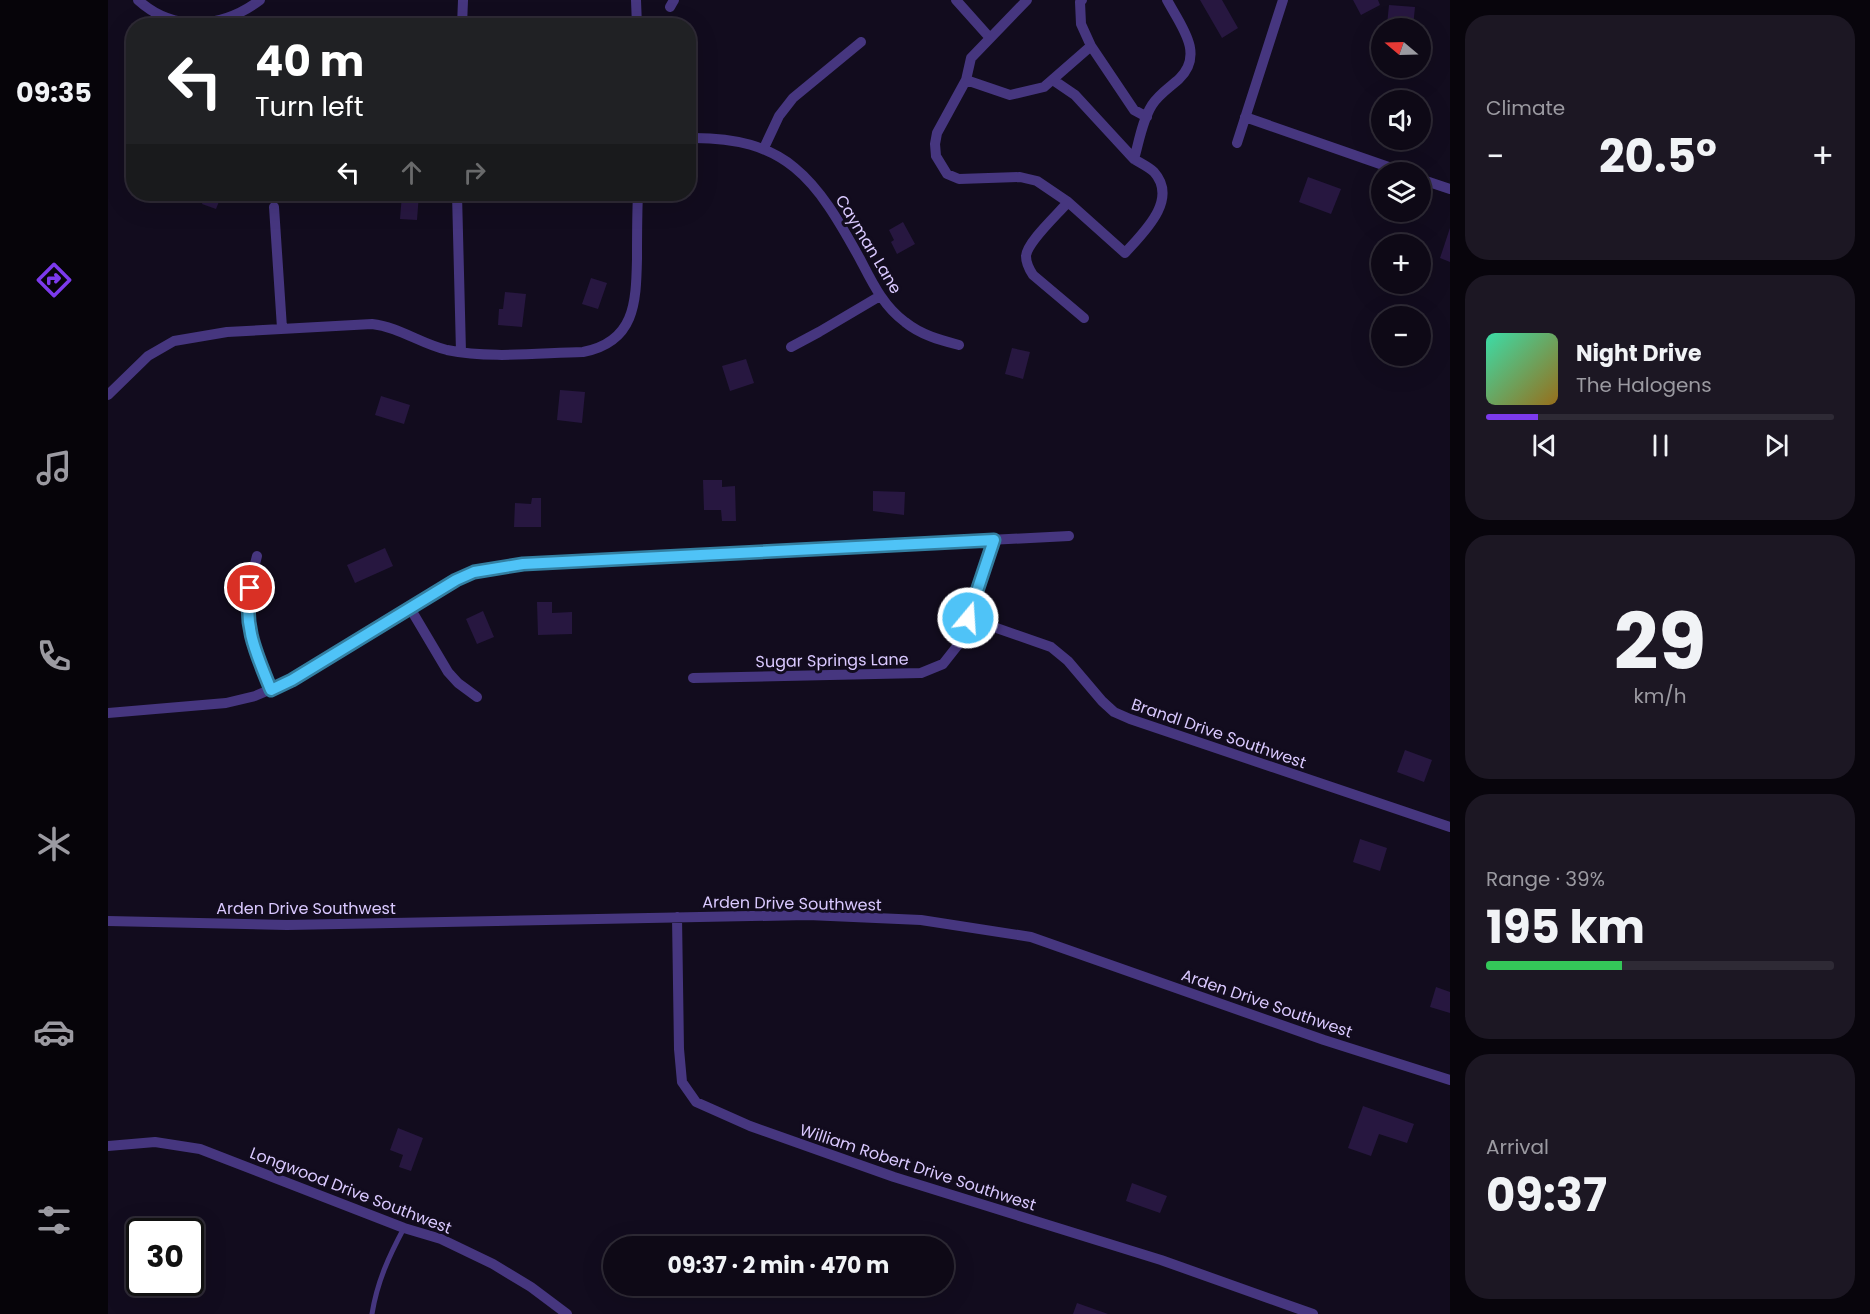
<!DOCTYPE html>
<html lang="en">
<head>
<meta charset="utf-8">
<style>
	:root { --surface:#0e0916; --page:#1c1723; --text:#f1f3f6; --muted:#9b9aa1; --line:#2e2a35; --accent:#7c3aed }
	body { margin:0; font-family:Poppins,sans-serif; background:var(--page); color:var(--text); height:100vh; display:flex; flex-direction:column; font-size:22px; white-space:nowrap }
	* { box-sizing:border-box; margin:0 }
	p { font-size:20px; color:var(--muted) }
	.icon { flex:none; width:33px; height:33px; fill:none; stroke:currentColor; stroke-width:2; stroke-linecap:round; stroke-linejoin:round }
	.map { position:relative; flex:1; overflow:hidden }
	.panel { display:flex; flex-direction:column; gap:15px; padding:15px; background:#08050c; width:420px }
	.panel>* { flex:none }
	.top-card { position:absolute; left:18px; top:18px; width:570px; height:183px; border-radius:24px; box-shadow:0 6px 24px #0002,0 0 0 2px var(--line); background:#202124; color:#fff; overflow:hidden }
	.needle { width:39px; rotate:289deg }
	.controls { position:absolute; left:1263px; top:18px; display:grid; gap:12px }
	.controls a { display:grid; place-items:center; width:60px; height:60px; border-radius:50%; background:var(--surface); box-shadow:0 6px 24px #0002,0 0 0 2px var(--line); font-size:30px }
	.speed { position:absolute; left:18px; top:1218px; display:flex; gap:12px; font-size:30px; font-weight:700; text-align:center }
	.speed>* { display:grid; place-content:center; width:78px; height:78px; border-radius:50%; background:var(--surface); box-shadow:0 6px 24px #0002,0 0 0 2px var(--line); line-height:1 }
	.speed .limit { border:3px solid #111; border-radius:9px; background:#fff; color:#111 }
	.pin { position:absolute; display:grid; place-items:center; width:51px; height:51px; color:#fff; margin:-26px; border:3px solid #fff; border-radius:50%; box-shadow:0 2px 6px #0007 }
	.me { position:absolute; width:66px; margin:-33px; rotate:18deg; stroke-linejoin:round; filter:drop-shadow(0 0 4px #0008) }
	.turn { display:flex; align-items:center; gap:21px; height:126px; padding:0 30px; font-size:27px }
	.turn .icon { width:78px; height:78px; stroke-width:2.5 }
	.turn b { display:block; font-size:42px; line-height:51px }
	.lanes { display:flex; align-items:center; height:57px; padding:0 30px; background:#0003; justify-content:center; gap:30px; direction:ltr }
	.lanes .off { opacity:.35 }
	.big { font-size:45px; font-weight:700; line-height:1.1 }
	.panel .card { flex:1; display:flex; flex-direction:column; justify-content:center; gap:9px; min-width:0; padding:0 21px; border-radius:24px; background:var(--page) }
	.panel .dial { align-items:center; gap:0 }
	.dial b { font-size:78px; line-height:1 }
	.song { display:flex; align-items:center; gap:18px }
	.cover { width:72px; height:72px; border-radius:9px; background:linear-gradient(135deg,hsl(160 70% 55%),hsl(40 70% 35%)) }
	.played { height:6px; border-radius:3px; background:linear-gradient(90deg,var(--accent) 15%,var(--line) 15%) }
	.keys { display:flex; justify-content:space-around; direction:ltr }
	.heat { display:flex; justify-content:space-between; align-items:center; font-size:33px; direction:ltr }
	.charge { height:9px; border-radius:4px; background:linear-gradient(90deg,#34c759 39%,var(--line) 0) }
	.trip { position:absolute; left:495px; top:1236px; width:351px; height:60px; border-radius:30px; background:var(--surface); box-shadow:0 6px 24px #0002,0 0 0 2px var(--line); font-weight:700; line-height:60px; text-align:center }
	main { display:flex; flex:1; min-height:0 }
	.tab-bar { display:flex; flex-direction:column; width:108px; justify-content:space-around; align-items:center; background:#060409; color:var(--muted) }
	.tab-bar .icon { width:42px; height:42px }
	.tab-bar .selected { color:var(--accent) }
	.tab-bar b { font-size:27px; color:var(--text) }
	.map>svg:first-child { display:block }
</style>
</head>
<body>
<main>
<nav class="tab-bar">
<b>09:35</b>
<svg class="icon selected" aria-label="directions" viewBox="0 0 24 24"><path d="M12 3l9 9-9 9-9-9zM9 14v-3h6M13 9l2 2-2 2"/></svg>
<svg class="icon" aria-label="music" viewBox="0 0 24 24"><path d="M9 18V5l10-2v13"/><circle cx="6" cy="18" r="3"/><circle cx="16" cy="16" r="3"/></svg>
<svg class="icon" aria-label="phone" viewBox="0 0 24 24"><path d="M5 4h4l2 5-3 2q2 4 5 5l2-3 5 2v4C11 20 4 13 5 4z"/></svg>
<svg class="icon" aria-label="climate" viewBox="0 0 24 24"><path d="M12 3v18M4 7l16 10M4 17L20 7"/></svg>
<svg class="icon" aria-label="car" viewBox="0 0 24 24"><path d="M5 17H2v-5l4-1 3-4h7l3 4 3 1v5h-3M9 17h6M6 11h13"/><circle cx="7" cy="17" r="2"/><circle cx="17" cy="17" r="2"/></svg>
<svg class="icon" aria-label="filters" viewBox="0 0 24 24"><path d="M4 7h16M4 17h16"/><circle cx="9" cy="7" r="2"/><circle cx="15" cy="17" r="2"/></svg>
</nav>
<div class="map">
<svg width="1342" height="1314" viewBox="0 0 1342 1314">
	<rect width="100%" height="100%" fill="#120c1e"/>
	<path fill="#271740" d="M1092 0H1114L1130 28 1114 38Z
		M1245 0H1270L1272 5 1253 15Z
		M1281 5 1307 7 1305 27 1279 25Z
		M392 21 412 22V26H392Z
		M1200 177 1233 189 1223 214 1191 202Z
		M98 194H114L108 209 94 204Z
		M294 194H311L309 220 292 219Z
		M795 222 807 244 789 254 783 242 786 240 781 230Z
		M1342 228V262L1332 258Z
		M483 278 499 283 490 309 474 304Z
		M397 292 418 294 414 327 390 325 391 309H395Z
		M904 348 922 352 915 379 897 374Z
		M638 359 646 383 622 391 614 366Z
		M452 390 477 392 474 423 449 420Z
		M273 396 302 405 296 424 267 415Z
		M595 480H614V487L627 486 628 521H614L613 510H596Z
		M765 491 797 492 796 515 765 511Z
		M424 498H433V527H406L407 503 423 504Z
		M277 548 285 566 247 583 239 565Z
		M429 602H444V613L464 612V634L430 635Z
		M375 611 386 637 369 644 358 619Z
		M1297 750 1324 760 1316 782 1289 772Z
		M1252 839 1279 848 1272 871 1245 862Z
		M1328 987 1342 992V1013L1322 1007Z
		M1255 1106 1306 1124 1299 1143 1271 1134 1263 1156 1240 1148Z
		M290 1128 315 1138 303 1171 291 1167 295 1155 282 1150Z
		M1024 1183 1059 1196 1052 1213 1018 1201Z
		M969 1303 1000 1314H965Z"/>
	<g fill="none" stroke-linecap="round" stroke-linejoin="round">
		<path stroke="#46367f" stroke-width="5" d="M264 1314C269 1282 281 1256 296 1228"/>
		<path stroke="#46367f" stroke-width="10" d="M30 0C66 33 115 28 152 0
			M528 0 529 26
			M848 0 882 38
			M919 0 863 58 858 80 829 133 827 144 828 156 839 174 851 179 912 177 929 181 960 202 1017 253C1035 233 1071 200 1046 172 1041 167 1032 163 1026 159 1031 142 1034 121 1044 105 1050 95 1062 87 1071 79 1097 54 1073 26 1059 0
			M562 7 566 0
			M354 26 355 0
			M983 46 1026 110 1039 117
			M858 80 902 95 936 87 983 46 973 24 972 2 974 0
			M945 80 967 95 1026 159
			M1137 117 1295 172
			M580 138C679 136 708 179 752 259 764 282 775 306 797 322 813 335 832 340 851 345
			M1129 143 1175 0
			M656 148 671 116 685 98 753 42
			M1312 179 1342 189
			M349 194 353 352
			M960 202C950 214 919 242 918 256 918 263 921 269 925 275L976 318
			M166 207 174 328
			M683 347 711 332 772 296
			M0 395 40 356 66 341 119 332 264 324C291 327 313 344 339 350 383 359 430 353 475 352 527 342 528 303 529 259 529 237 529 215 530 194
			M149 556C145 572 140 589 139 606 137 635 153 664 163 690
			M302 608 340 672 350 683 369 697
			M860 618 943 647 960 661 994 701 1006 712 1022 719 1342 827
			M585 678 813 673 835 664 850 645 887 540
			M0 713 118 703 147 696 185 680 348 580 366 572 415 564 961 536
			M569 917 571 1049 574 1082 588 1102 642 1126 786 1177 1053 1260 1205 1314
			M0 921 179 925 700 915 813 920 923 937 1216 1040 1342 1080
			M0 1146 47 1142 92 1149 296 1228 333 1239 385 1264 423 1287 459 1314"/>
	</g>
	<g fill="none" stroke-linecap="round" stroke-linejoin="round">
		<defs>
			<path id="route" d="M142 588C135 627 149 655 163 690L184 680 348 580 366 572 415 564 886 540 860 618"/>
		</defs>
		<use href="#route" stroke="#337fa1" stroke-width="15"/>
		<use href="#route" stroke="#4fc3f7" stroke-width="10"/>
	</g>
	<g text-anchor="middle" stroke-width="6" stroke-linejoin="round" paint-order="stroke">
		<g font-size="16" fill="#dac9ff" stroke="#120c1e">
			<text transform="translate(761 244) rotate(59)" y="6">Cayman Lane</text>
			<text transform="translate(724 660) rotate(-1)" y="6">Sugar Springs Lane</text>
			<text transform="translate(1111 733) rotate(19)" y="6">Brandl Drive Southwest</text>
			<text transform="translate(684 903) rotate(1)" y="6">Arden Drive Southwest</text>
			<text x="198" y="914">Arden Drive Southwest</text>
			<text transform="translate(1159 1003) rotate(19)" y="6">Arden Drive Southwest</text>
			<text transform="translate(810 1167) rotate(18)" y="6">William Robert Drive Southwest</text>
			<text transform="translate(243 1190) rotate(21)" y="6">Longwood Drive Southwest</text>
		</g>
	</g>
</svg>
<div class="controls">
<a><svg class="needle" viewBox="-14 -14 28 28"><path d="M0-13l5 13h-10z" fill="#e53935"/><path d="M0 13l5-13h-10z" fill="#9b9aa1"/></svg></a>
<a><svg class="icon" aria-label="sound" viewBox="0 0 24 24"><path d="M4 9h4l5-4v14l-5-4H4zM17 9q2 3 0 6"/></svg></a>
<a><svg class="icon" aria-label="layers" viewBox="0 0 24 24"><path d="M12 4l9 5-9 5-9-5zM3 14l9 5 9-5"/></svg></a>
<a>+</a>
<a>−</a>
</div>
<div class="speed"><div class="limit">30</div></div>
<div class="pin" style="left:142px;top:588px;background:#d93025"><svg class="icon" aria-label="arrive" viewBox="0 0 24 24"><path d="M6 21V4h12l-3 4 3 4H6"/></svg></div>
<svg class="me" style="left:860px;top:618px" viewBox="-20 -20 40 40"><circle r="17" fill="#4fc3f7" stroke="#fff" stroke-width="3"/><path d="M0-11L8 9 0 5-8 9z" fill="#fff"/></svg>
<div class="trip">09:37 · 2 min · 470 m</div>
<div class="top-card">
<div class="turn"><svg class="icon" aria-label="left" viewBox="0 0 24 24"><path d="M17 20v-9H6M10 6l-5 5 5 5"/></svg><div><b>40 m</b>Turn left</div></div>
<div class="lanes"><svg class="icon" aria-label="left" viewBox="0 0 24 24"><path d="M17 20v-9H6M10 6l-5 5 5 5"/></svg><svg class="icon off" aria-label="ahead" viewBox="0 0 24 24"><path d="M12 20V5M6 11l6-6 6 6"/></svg><svg class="icon off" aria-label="right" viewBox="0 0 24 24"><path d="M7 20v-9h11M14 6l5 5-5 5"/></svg></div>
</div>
</div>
<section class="panel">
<div class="card"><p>Climate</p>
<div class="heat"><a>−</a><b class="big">20.5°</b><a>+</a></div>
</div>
<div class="card">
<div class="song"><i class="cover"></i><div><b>Night Drive</b><p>The Halogens</p></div></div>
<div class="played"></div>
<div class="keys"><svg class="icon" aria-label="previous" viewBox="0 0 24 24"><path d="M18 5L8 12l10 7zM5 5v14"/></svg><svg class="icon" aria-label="pause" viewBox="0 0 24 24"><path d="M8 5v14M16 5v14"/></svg><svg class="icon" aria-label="next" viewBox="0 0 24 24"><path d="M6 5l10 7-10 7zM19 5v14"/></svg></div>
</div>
<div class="card dial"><b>29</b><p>km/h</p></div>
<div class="card"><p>Range · 39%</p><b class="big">195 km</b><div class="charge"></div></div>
<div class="card"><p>Arrival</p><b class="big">09:37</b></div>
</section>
</main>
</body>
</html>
